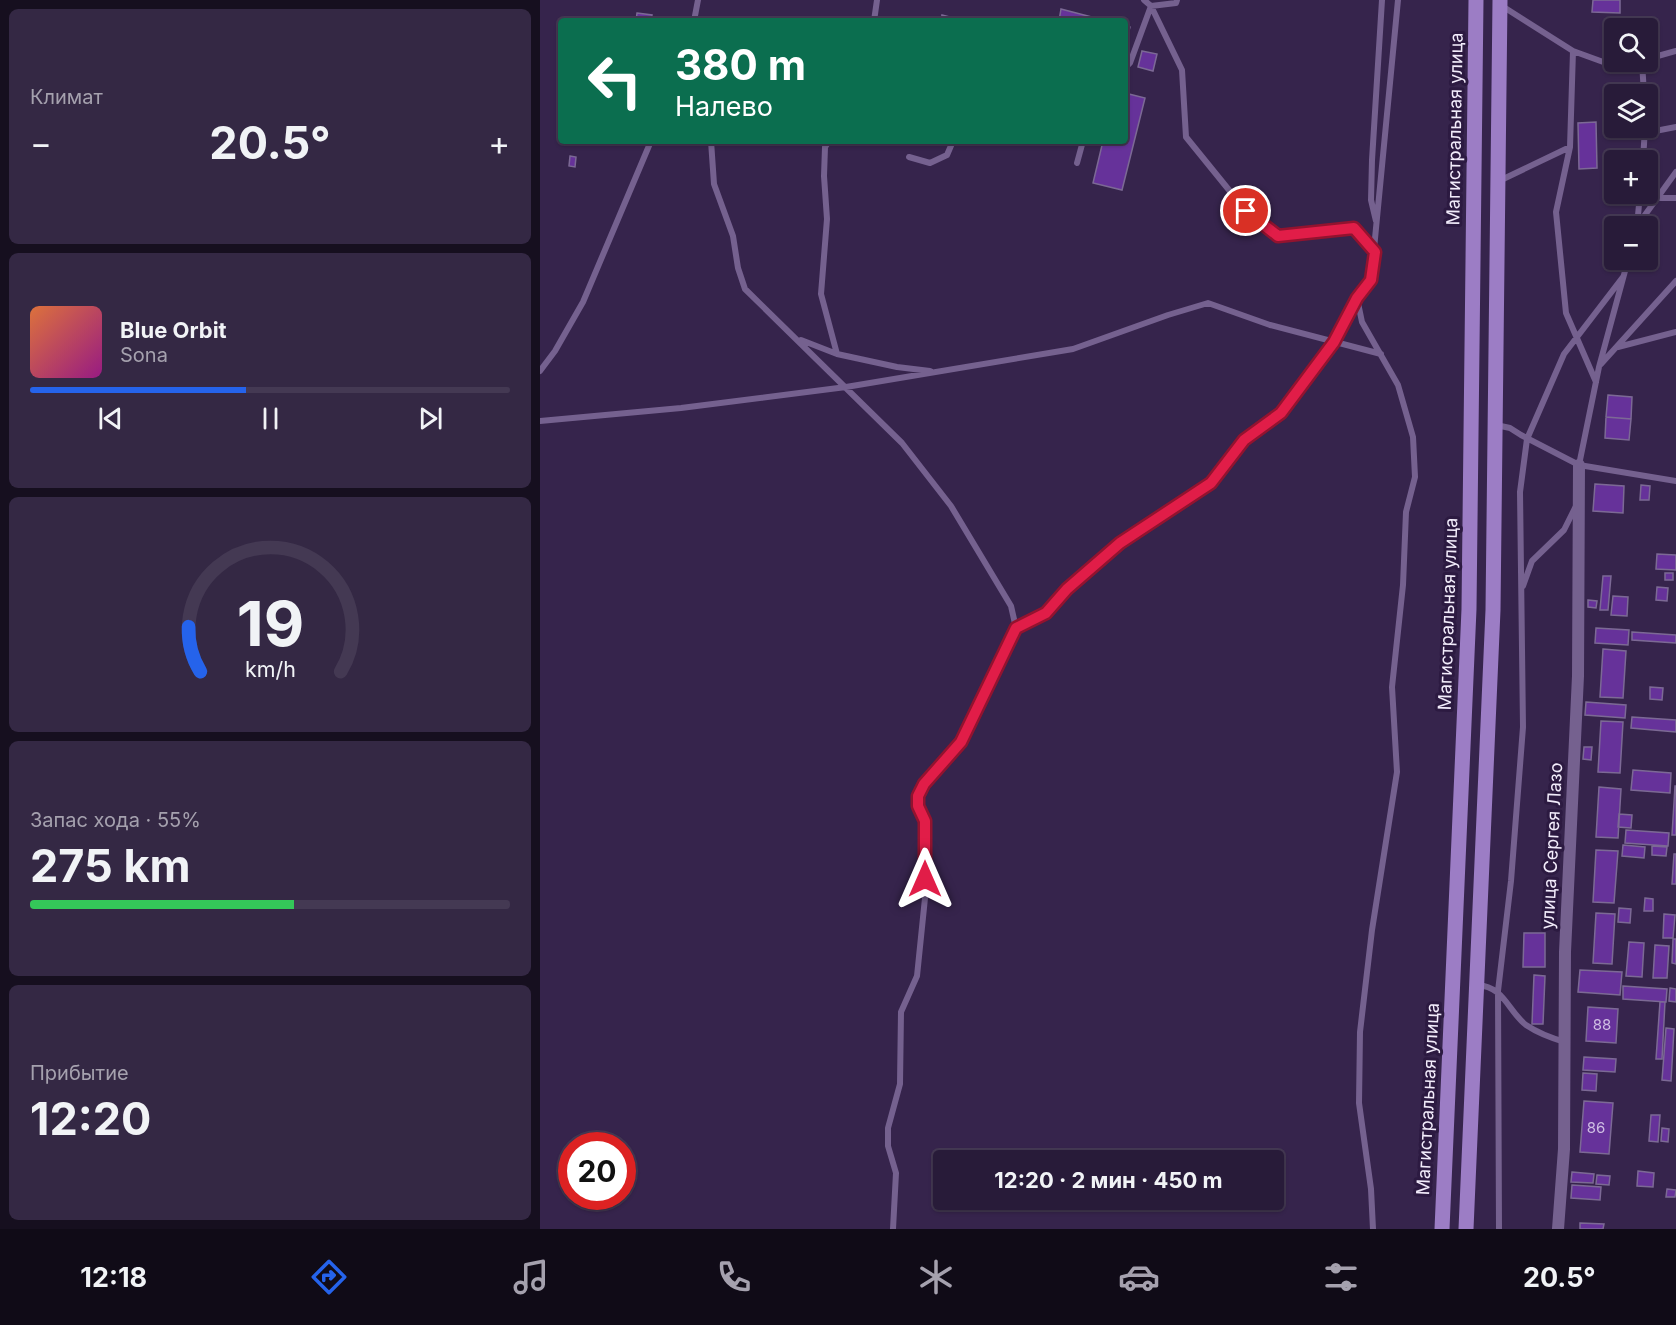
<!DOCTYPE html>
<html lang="ru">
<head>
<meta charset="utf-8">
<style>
	:root { --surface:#281b39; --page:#342844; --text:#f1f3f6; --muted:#a5a1ae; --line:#443953; --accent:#2563eb }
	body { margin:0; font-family:Inter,sans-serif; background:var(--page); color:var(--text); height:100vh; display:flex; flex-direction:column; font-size:22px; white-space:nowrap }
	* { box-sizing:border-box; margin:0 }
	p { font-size:20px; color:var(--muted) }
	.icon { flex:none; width:33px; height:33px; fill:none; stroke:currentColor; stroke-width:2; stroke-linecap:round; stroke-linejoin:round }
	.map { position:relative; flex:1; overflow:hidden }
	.side { display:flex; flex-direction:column; gap:9px; padding:9px; background:#160f1f; width:540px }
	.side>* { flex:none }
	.top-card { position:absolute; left:18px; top:18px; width:570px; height:126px; border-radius:6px; box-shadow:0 2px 4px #0004,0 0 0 2px var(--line); background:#0b6e4f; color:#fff; overflow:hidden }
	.fabs { position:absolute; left:1064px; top:18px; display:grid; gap:12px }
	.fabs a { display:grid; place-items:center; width:54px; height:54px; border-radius:6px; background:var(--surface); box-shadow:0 2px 4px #0004,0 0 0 2px var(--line); font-size:30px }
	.speed { position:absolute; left:18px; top:1132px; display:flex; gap:12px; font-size:30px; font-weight:700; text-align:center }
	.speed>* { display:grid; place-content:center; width:78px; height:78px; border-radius:50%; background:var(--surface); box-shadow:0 2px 4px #0004,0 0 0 2px var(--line); line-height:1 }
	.speed .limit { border:9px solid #d22; background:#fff; color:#111 }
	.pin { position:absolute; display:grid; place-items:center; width:51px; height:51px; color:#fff; margin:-26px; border:3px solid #fff; border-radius:50%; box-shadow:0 2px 6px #0007 }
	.me { position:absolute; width:66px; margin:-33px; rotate:0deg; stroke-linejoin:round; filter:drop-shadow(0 0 4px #0008) }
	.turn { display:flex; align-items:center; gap:21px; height:126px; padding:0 18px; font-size:27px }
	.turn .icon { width:78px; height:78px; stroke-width:2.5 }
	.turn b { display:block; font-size:42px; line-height:51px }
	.big { font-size:45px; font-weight:700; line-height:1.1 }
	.side .tile { flex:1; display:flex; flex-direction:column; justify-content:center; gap:9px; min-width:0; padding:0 21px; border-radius:9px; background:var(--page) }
	.side .dial { align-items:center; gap:0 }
	.dial svg { height:156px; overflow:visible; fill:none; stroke:var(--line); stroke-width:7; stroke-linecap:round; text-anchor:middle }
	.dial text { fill:var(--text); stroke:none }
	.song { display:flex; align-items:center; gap:18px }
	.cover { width:72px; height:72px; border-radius:9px; background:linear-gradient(135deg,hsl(20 70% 55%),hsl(310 70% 35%)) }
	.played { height:6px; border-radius:3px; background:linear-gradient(90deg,var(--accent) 45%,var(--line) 45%) }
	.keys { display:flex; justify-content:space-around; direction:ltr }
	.heat { display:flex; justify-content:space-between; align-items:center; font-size:33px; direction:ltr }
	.charge { height:9px; border-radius:4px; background:linear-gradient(90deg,#34c759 55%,var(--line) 0) }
	.trip { position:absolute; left:393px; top:1150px; width:351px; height:60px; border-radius:6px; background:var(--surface); box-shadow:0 2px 4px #0004,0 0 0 2px var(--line); font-weight:700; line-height:60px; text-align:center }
	.dock { display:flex; height:96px; justify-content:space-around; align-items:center; background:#100b17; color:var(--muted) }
	.dock .icon { width:42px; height:42px }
	.dock .selected { color:var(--accent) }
	.dock b { font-size:27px; color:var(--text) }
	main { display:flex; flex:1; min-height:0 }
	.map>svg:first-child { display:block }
</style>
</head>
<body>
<main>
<section class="side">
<div class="tile"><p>Климат</p>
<div class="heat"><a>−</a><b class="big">20.5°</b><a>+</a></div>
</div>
<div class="tile">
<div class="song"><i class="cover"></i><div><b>Blue Orbit</b><p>Sona</p></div></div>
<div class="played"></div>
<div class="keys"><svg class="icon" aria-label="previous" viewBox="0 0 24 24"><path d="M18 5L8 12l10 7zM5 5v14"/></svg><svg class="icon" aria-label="pause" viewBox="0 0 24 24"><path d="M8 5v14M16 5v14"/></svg><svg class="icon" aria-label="next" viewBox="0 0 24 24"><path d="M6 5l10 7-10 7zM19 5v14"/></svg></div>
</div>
<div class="tile dial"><svg viewBox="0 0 100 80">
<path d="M14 69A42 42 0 1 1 86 69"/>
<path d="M14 69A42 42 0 0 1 8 46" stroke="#2563eb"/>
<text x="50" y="56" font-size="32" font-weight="700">19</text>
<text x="50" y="72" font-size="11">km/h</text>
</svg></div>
<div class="tile"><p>Запас хода · 55%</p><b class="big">275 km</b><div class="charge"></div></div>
<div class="tile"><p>Прибытие</p><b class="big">12:20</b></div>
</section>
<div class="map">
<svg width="1136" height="1229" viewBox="0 0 1136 1229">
	<rect width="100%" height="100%" fill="#36244c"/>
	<path fill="#66329a" stroke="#7c6995" stroke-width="1.5" d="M1053 0H1080V13L1052 12Z
		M521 9 567 21H519Z
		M97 13 112 15 111 21H96Z
		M402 15 425 21H401Z
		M585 26 590 27 585 45Z
		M602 51 617 54 613 71 598 67Z
		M585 93 605 98 582 190 553 183 563 141H585Z
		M1073 94H1079H1074V128H1091L1090 132 1069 130Z
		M1056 122 1057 168 1039 169 1038 123Z
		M30 156 36 157 35 167 29 166Z
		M1068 395 1092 397 1091 419 1066 417Z
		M1066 417 1091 419 1089 440 1065 438Z
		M1055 484 1084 486 1083 513 1053 511Z
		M1101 485 1110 486 1109 500H1100Z
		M1117 554 1136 555V570L1116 569Z
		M1125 573H1133V580H1125Z
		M1063 576H1071L1068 610H1060Z
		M1117 587 1128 588 1127 601 1116 600Z
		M1073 596 1088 597 1087 616 1071 615Z
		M1048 600 1057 601 1056 608 1048 607Z
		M1056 628 1089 630 1088 645 1055 643Z
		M1092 632 1136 635V643L1092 640Z
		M1063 649 1086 651 1083 698 1060 697Z
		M1110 687 1123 688 1122 700 1110 699Z
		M1046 702 1086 705 1085 718 1045 715Z
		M1092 717 1136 720V732L1091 728Z
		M1061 721 1083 722 1080 773 1058 772Z
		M1044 747H1052L1051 760 1043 759Z
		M1093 770 1131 773 1130 793 1091 790Z
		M1135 786H1136V835H1132Z
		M1059 787 1081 789 1078 838 1056 837Z
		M1079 814 1092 815 1091 828 1078 827Z
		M1086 830 1129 833 1128 846 1085 843Z
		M1083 845 1105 847 1104 858 1082 856Z
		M1112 846 1127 847 1126 856 1112 855Z
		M1056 850 1078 851 1074 903 1053 902Z
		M1134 854H1136V884H1132Z
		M1105 898 1113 899V911H1104Z
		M1079 908 1091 909 1090 923 1078 922Z
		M1056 913 1075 914 1072 964 1053 963Z
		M1124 914 1135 915 1133 938H1123Z
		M984 933H1005V967H983Z
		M1133 939H1136V964L1132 963Z
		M1089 942 1104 943 1102 977 1086 976Z
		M1115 945 1129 946 1127 978H1113Z
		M1040 970 1082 972 1080 995 1038 992Z
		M994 975 1005 976 1003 1024H992Z
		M1083 986 1127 989 1126 1002 1083 999Z
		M1130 988 1136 989V1002L1129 1001Z
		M1120 1002H1125L1122 1059H1116Z
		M1048 1007 1078 1009 1076 1043 1046 1041Z
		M1126 1028 1134 1029 1131 1081 1122 1080Z
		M1044 1057 1076 1059 1075 1072 1043 1070Z
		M1043 1073 1057 1074 1056 1091 1042 1090Z
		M1044 1101 1073 1103 1069 1154 1040 1152Z
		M1111 1115H1120L1118 1142 1109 1141Z
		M1122 1128 1129 1129 1128 1142 1121 1141Z
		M1098 1171 1114 1173 1113 1187 1097 1186Z
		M1032 1172 1054 1174 1053 1183 1031 1182Z
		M1057 1175 1070 1176 1069 1185 1056 1184Z
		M1032 1185 1061 1187 1060 1200 1031 1198Z
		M1127 1189 1136 1190 1135 1197H1126Z
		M1040 1223 1064 1224 1063 1229H1040Z"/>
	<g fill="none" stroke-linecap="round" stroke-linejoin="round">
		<path stroke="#75618f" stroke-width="6" d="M604 0 611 6 642 70 646 137 706 211 738 236 814 228 835 252
			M154 21 158 0
			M334 21 337 0
			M1033 51 1077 67 1098 62
			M1107 59 1136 51
			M1102 62 1104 94
			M585 68 590 63 611 6 636 3 637 0
			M1105 133 1136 127
			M171 141 174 184 193 236 198 268 205 289 362 443 411 506 471 606 476 628
			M289 141 285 147 284 176 287 219 281 294 297 354 357 367 390 371
			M1030 147 1016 212 1026 313 1056 382
			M369 157 390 163 407 155 413 141
			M1103 160 1105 128
			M537 163 543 141
			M959 181 1030 147 1033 51 962 6
			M1118 198H1136
			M836 221 831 200 832 160 842 0
			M1097 226 1136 172
			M1097 226 1100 194
			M817 298 822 322 858 385 873 437 875 477 866 512 863 585 852 687 857 772 832 930 820 1032 819 1103 831 1189 833 1229
			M261 340 297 354
			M1078 347 1136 332
			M1061 364 1136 281
			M0 371 15 351 43 302 111 141
			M0 421 141 408 306 387 533 349 628 315 668 303 730 325 841 354
			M956 425 970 428 981 435 1039 465 1136 481
			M1039 465 1059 367 1088 260
			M983 586 992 561 1024 530 1036 506
			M937 985C965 987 967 1010 986 1025 998 1033 1011 1038 1025 1042
			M353 1229 356 1173 348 1146V1128L360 1084 361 1012 377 976 385 898V821L378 806V796L384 784 421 742 476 628 506 613 527 589 580 543 671 483 703 440 741 413 794 342 817 298 831 280 858 0
			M959 1229 958 991 971 881 983 727 980 492 987 439 1024 354 1083 277"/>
		<path stroke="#75618f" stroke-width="12" d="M1018 1229 1024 1149 1025 952 1038 676 1039 465"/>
		<path stroke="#9c7dc5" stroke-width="15" d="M902 1229 929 609 936 0
			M926 1229 953 610 960 0"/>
	</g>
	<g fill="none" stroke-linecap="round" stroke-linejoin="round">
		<defs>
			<path id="route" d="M385 879V821L378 806V796L384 784 421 742 476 628 506 613 527 589 580 543 671 483 704 440 741 413 794 342 817 298 831 280 835 252 814 228 738 236 706 211"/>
		</defs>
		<use href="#route" stroke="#92132f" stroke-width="15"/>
		<use href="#route" stroke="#e11d48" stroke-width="10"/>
	</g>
	<g text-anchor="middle" stroke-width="6" stroke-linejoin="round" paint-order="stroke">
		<g font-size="15" fill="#cfbee3">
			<text x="1062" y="1030">88</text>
			<text x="1056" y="1133">86</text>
		</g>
		<g font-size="18" fill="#f2ecfb" stroke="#2c1a41">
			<text transform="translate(915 129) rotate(-89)" y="6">Магистральная улица</text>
			<text transform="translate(908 614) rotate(-88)" y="6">Магистральная улица</text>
			<text transform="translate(1012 846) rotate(-87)" y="6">улица Сергея Лазо</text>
			<text transform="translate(888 1099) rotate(-87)" y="6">Магистральная улица</text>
		</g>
	</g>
</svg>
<div class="fabs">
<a><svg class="icon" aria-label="search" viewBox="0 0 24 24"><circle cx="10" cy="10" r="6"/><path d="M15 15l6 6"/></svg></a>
<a><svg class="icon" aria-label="layers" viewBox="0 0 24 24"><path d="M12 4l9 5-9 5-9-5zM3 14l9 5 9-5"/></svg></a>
<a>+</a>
<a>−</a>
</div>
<div class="speed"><div class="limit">20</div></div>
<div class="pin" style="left:706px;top:211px;background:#d93025"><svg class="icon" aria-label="arrive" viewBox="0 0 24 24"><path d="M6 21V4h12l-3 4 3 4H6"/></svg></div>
<svg class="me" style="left:385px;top:879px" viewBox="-20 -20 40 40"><path d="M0-17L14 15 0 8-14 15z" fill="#e11d48" stroke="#fff" stroke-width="4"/></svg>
<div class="trip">12:20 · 2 мин · 450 m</div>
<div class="top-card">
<div class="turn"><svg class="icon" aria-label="left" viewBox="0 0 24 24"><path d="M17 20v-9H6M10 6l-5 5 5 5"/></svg><div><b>380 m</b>Налево</div></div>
</div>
</div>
</main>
<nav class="dock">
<b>12:18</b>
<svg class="icon selected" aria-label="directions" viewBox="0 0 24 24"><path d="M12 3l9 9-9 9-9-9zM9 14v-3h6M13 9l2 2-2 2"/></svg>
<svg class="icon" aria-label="music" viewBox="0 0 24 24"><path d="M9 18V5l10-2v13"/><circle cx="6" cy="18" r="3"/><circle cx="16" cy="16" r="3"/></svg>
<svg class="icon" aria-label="phone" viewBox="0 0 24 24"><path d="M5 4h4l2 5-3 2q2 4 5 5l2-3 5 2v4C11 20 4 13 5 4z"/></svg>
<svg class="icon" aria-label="climate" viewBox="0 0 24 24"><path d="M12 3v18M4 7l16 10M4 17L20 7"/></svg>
<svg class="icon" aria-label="car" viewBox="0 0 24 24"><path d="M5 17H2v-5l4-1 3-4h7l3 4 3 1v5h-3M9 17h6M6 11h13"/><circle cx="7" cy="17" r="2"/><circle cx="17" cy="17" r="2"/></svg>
<svg class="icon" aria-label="filters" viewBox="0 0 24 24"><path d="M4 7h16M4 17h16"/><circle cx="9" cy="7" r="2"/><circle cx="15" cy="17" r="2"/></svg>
<b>20.5°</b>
</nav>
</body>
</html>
